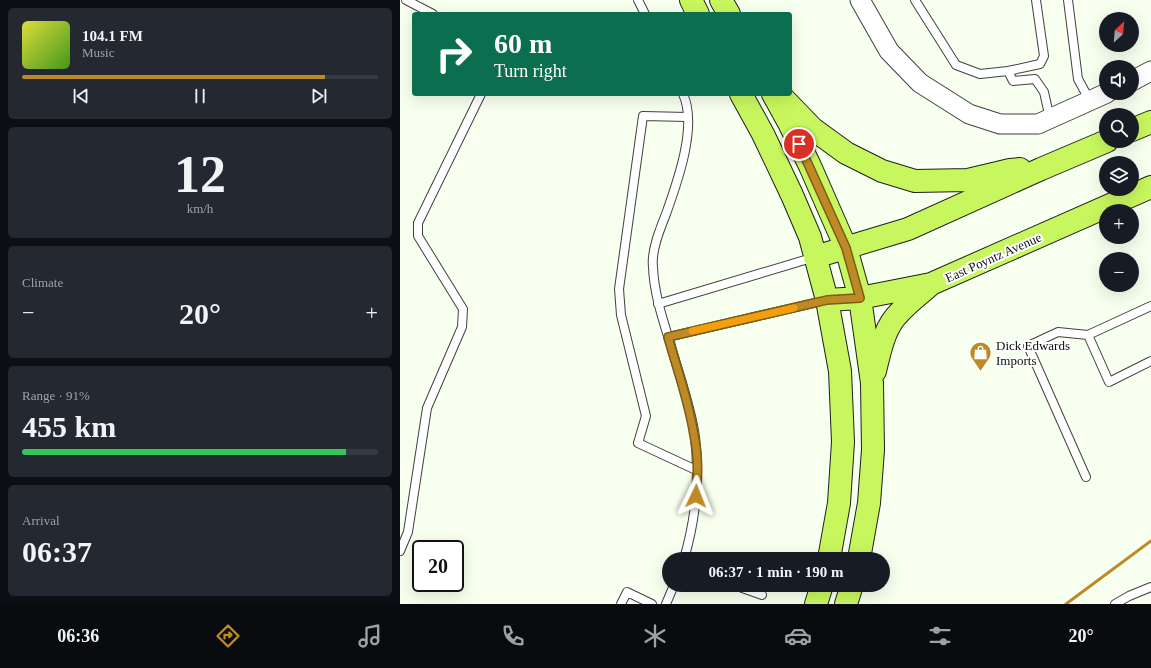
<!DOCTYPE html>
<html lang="en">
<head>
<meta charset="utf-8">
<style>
	:root { --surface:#171b24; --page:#242831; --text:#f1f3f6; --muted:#9ea1a6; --line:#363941; --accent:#be8a25 }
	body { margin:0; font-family:"Times New Roman",serif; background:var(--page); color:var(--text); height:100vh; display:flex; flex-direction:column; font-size:15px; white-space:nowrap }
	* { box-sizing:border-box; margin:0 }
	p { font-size:13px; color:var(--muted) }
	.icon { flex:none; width:22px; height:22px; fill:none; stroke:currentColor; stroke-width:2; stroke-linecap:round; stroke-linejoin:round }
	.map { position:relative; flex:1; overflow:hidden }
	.side { display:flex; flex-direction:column; gap:8px; padding:8px; background:#0d0f14; width:400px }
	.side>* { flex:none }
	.guide { position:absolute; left:12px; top:12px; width:380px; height:84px; border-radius:4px; box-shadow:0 4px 16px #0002; background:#0b6e4f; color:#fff; overflow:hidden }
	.needle { width:26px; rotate:26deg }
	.tools { position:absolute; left:699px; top:12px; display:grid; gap:8px }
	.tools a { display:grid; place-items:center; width:40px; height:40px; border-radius:50%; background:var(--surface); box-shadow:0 4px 16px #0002; font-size:20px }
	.speed { position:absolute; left:12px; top:540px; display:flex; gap:8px; font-size:20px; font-weight:700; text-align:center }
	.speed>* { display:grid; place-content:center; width:52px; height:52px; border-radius:50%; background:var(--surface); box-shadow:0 4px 16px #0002; line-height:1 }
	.speed .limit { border:2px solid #111; border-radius:6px; background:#fff; color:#111 }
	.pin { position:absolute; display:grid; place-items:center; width:34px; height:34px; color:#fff; margin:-17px; border:2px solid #fff; border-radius:50%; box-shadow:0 1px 4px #0007 }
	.me { position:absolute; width:44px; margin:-22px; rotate:2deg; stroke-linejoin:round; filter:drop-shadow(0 0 3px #0008) }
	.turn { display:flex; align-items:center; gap:14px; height:84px; padding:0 16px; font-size:18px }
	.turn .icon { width:52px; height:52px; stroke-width:2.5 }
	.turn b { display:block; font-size:28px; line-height:34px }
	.big { font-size:30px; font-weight:700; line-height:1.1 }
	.side .tile { flex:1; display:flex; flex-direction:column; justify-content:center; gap:6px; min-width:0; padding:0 14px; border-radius:6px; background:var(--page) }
	.side .dial { align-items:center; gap:0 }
	.dial b { font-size:52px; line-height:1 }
	.song { display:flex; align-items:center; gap:12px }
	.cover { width:48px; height:48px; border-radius:6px; background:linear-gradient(135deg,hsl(60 70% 55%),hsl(100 70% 35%)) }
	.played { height:4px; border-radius:2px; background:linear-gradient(90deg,var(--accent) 85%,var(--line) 85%) }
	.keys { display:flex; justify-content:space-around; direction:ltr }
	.heat { display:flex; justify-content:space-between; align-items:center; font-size:22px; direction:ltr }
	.charge { height:6px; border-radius:3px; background:linear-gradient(90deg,#34c759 91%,var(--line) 0) }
	.trip { position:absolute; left:262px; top:552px; width:228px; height:40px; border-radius:20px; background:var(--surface); box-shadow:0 4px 16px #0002; font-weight:700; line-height:40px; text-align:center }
	.menu { display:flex; height:64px; justify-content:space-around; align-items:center; background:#090b0e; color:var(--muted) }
	.menu .icon { width:28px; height:28px }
	.menu .on { color:var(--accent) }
	.menu b { font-size:18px; color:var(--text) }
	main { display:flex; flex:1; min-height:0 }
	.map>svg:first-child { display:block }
</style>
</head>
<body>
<main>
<section class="side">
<div class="tile">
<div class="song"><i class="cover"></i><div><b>104.1 FM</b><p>Music</p></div></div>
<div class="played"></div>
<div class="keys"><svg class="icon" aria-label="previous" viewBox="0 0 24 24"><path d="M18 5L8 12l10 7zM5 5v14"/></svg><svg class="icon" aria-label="pause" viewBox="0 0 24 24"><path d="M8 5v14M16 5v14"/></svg><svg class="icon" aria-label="next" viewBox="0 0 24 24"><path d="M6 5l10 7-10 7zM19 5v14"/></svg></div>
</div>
<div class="tile dial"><b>12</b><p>km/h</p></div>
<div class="tile"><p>Climate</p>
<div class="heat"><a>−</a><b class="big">20°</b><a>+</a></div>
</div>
<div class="tile"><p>Range · 91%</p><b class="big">455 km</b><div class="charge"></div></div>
<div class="tile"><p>Arrival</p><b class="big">06:37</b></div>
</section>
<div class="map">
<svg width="751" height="604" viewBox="0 0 751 604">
	<rect width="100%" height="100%" fill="#f7ffee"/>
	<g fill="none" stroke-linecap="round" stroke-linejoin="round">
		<defs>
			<path id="service" d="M6 0 33 14
				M238 0 245 14
				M515 0 556 65 580 74 608 71 613 81 635 79 644 92 650 119
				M668 0 678 79 690 101
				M608 71 640 64 644 56 636 0
				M283 94C298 126 277 183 266 214 260 229 251 251 253 267 254 294 263 320 271 346 279 375 291 407 295 437 300 479 296 518 284 559
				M288 117 243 116 219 289 221 315 246 416 238 443 296 470
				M258 304 415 257
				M751 306 688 335 709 382 751 361
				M268 337 427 300
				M686 477 628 346 658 332 688 335
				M0 551 8 532 27 408 62 327 63 309 18 236V223L81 94
				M334 585 362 595
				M221 604 227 592 252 604
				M266 604 274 585
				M715 604 729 596 751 587"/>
			<path id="tertiary" d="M460 0 489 51 520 83 569 114 600 124H638L707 93
				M732 81 751 71"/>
			<path id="trunk" d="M291 0 298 14
				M321 0 329 14
				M341 94 363 134 392 195 410 237 427 300 440 371 443 442 439 503 429 559
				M373 94 389 123 410 166 446 248 460 298 472 383 473 450 469 503 459 559
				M384 99 413 129 446 153 482 171 515 181 568 180 610 170 620 169
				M732 130 751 122
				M415 257 508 229 641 169 707 141
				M427 300 460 298 531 284 751 187
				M475 371C480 351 484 327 500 312 509 302 520 294 530 285
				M416 604 422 585
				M446 604 452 585"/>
		</defs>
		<use href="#service" stroke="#414141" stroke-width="10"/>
		<use href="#tertiary" stroke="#414141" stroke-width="21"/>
		<use href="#trunk" stroke="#1f1f1f" stroke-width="24"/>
		<use href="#service" stroke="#fff" stroke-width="8"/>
		<use href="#tertiary" stroke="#fff" stroke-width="19"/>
		<use href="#trunk" stroke="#c8f65e" stroke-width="22"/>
		<path stroke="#be8a25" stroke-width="3" d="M666 604 751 541"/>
	</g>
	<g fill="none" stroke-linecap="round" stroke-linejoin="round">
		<defs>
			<path id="route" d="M296 496C298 477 298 453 294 435 289 402 277 369 268 337L427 300 460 298 446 248 399 144"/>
		</defs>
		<use href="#route" stroke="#7c5a18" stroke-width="10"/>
		<use href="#route" stroke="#be8a25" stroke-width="7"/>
		<path stroke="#f59e0b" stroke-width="7" d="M292 331 394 308"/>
	</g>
	<defs>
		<symbol id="shop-pin" viewBox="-11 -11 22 30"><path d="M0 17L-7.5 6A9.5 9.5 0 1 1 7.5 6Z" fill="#be8a25" stroke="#fff"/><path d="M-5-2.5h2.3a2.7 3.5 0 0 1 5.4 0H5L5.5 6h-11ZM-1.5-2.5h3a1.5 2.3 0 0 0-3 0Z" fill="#fff"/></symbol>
	</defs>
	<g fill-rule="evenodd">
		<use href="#shop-pin" x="568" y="340" width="25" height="34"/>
	</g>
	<g text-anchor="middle" stroke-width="4" stroke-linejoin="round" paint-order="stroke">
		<g font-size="13" fill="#0e0e0e" stroke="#fff">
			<text transform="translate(593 257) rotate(-24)" y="5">East Poyntz Avenue</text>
		</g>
		<g font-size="13" fill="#0e0e0e" stroke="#fff" text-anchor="start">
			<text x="596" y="350">Dick Edwards<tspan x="596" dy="15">Imports</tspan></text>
		</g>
	</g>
</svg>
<div class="tools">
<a><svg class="needle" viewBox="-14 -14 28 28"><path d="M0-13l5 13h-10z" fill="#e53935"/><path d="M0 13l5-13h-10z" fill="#9ea1a6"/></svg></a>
<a><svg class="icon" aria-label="sound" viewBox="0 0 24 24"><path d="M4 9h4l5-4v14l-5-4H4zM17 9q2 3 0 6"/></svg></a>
<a><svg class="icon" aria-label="search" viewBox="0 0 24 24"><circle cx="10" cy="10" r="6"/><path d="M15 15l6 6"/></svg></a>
<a><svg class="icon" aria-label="layers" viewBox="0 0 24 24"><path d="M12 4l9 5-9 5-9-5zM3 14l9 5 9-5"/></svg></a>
<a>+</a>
<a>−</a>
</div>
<div class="speed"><div class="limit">20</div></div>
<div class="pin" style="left:399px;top:144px;background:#d93025"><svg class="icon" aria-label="arrive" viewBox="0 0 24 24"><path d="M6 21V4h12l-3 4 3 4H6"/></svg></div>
<svg class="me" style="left:296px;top:496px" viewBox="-20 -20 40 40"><path d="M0-17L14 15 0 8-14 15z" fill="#be8a25" stroke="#fff" stroke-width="4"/></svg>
<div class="trip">06:37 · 1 min · 190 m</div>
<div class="guide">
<div class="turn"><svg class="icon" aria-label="right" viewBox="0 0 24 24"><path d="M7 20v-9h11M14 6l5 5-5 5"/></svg><div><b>60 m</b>Turn right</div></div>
</div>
</div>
</main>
<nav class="menu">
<b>06:36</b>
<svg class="icon on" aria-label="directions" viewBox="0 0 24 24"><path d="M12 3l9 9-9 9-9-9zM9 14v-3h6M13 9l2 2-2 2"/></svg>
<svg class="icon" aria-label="music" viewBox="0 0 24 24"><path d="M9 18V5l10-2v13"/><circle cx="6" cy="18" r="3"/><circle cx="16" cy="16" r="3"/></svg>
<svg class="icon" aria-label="phone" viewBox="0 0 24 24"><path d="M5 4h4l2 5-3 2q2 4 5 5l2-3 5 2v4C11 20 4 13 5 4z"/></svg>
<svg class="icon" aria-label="climate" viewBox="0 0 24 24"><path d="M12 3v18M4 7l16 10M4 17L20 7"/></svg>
<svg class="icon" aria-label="car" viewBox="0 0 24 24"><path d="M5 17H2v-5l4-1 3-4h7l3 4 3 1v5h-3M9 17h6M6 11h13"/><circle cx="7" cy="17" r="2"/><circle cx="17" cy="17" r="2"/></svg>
<svg class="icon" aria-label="filters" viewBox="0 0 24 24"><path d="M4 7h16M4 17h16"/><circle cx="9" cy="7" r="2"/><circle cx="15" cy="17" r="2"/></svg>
<b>20°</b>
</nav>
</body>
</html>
